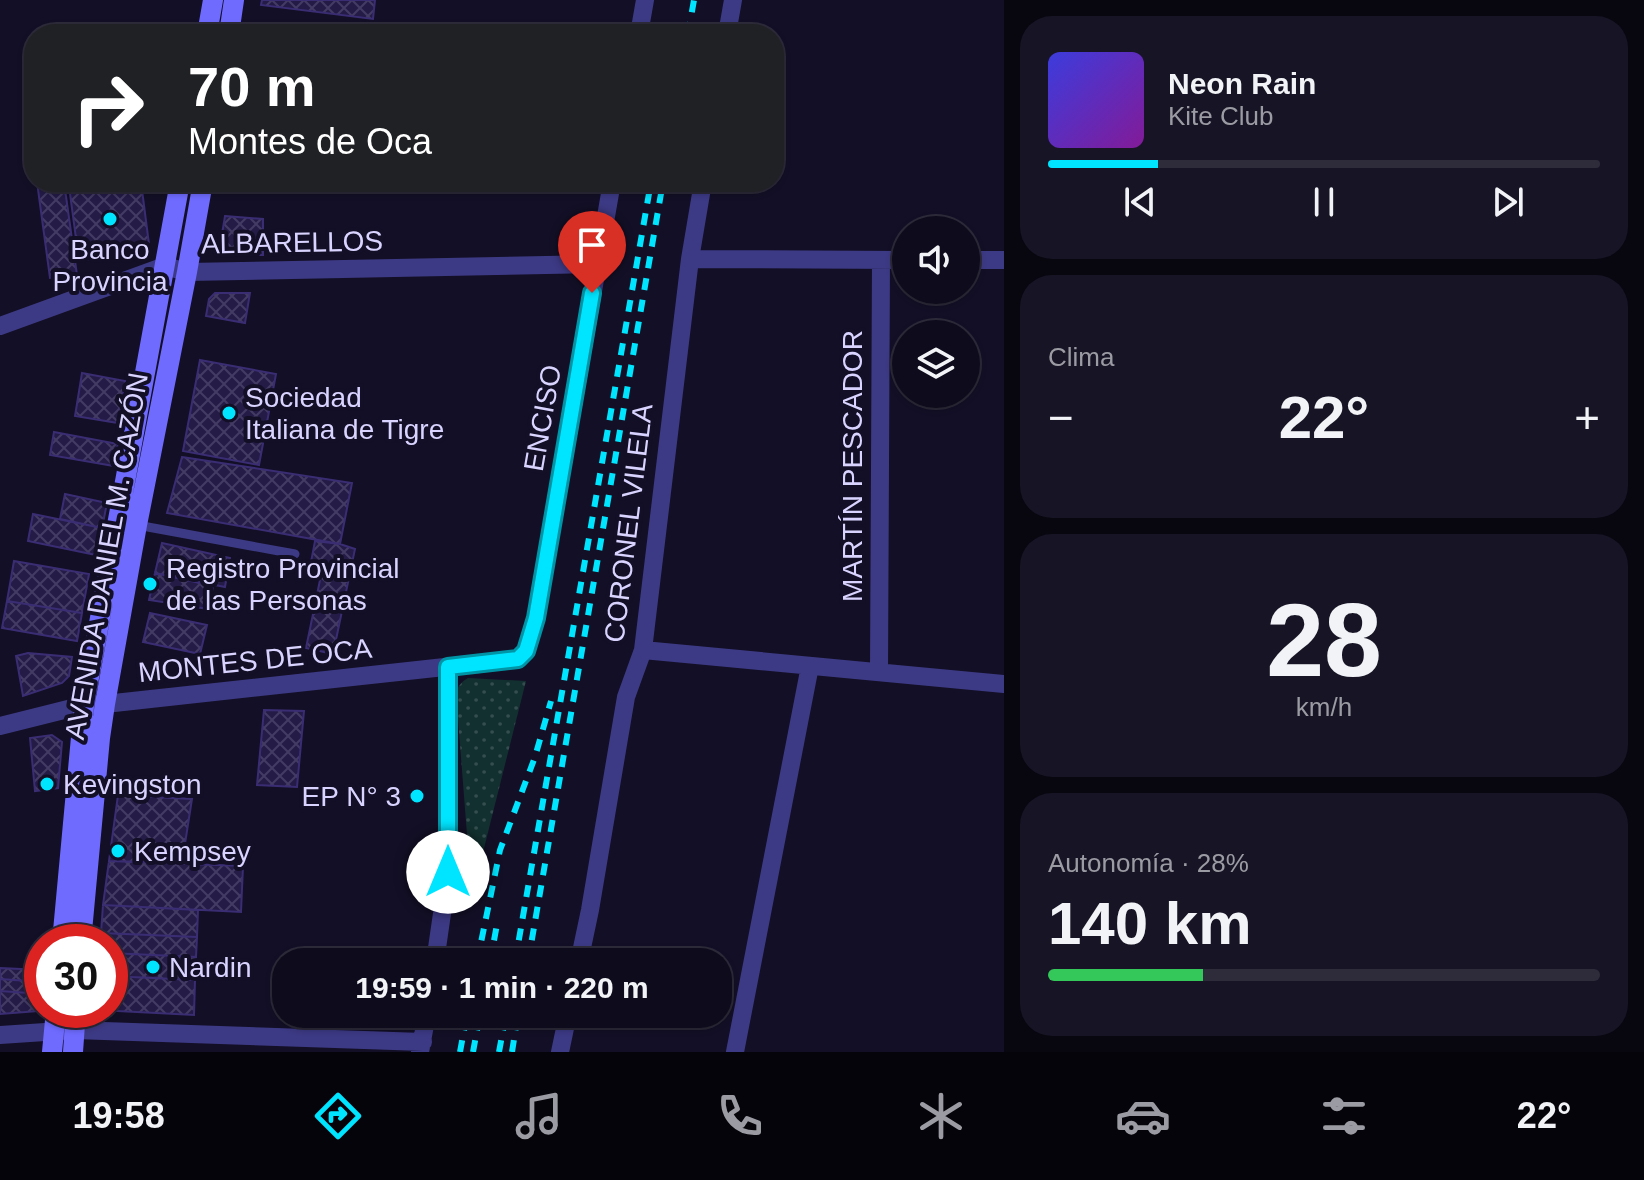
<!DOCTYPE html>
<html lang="es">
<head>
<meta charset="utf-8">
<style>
	:root { --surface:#0e0b1c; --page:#171425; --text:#f1f3f6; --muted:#9b9ba3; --line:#2e2b3b; --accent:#00e5ff }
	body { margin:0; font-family:Helvetica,sans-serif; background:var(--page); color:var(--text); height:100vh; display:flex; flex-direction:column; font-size:30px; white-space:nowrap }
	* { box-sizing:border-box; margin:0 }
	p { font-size:26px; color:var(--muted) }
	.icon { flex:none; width:44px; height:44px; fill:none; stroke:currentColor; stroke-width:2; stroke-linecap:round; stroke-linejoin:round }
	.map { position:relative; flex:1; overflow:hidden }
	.panel { display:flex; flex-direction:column; gap:16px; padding:16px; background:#08060f; width:640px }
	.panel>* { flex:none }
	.guide { position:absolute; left:24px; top:24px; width:760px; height:168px; border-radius:32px; box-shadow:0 2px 6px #0004,0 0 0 2px var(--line); background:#202124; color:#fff; overflow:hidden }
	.tools { position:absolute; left:892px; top:216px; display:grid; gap:16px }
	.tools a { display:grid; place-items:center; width:88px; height:88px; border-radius:50%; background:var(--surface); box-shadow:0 2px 6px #0004,0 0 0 2px var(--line); font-size:40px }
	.speed { position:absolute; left:24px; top:924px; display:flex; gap:16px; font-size:40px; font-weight:700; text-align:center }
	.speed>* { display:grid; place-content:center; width:104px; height:104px; border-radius:50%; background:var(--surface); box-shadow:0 2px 6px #0004,0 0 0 2px var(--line); line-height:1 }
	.speed .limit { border:12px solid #d22; background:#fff; color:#111 }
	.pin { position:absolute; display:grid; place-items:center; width:68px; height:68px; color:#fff; margin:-82px -34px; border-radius:50% 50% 50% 0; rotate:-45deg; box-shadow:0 0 8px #0007 }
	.pin .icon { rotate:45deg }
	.me { position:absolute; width:88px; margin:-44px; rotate:0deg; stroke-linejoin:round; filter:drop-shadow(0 0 6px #0008) }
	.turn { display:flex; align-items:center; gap:28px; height:168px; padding:0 32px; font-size:36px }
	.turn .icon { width:104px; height:104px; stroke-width:2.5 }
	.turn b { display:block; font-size:56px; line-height:68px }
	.big { font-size:60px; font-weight:600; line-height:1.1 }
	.panel .widget { flex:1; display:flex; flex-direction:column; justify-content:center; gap:12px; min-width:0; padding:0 28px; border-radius:32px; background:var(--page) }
	.panel .dial { align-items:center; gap:0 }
	.dial b { font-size:104px; line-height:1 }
	.song { display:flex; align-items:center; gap:24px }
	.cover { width:96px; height:96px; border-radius:12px; background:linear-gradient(135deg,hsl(240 70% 55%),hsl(290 70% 35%)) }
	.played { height:8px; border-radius:4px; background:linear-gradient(90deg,var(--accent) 20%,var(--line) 20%) }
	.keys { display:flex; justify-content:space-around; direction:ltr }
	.heat { display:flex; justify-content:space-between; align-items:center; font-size:44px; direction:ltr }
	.charge { height:12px; border-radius:6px; background:linear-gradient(90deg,#34c759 28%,var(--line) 0) }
	.trip { position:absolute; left:272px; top:948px; width:460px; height:80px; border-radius:32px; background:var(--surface); box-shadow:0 2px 6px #0004,0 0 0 2px var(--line); font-weight:600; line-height:80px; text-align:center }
	.tab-bar { display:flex; height:128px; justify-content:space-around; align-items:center; background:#06040b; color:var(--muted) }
	.tab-bar .icon { width:56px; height:56px }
	.tab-bar .active { color:var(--accent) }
	.tab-bar b { font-size:36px; color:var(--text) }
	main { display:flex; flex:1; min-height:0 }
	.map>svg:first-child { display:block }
</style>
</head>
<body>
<main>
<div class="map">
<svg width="1004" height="1052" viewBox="0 0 1004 1052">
	<defs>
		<pattern id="park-dots" width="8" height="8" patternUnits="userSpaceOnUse" patternTransform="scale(2)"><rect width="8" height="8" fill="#12302f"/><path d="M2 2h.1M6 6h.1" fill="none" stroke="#344d4e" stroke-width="1.8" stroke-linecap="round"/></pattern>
		<pattern id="building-cross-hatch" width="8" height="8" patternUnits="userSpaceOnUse" patternTransform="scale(2)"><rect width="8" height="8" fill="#241b47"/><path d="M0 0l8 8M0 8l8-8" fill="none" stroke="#433b63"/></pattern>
	</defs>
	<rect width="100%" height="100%" fill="#130f26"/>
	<path fill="url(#park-dots)" d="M468 678 526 681 476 880 474 884 470 873 456 693C458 686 461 682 468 678Z"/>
	<path fill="url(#building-cross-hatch)" stroke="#3b2d73" stroke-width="2" d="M262 0H375L373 19 261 5Z
		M37 182H64L77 275 50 278Z
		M103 182H141L150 252 79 261 69 186Z
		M233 182H320L319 193 265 192 231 189Z
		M225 216 263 219V255H226L220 246Z
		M215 293H250L245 323 206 316 209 299Z
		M200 360 276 374 259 465 183 451Z
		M82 373 125 381 118 423 75 416Z
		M54 432 118 444 114 466 50 455Z
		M182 457 352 483 340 544 167 513Z
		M65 494 107 503 102 528 60 519Z
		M33 514 102 528 96 555 28 541Z
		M315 541 340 544 355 549 333 654 306 648 320 580 308 578Z
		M162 543 230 558 225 587 155 573Z
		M14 561 89 574 82 613 7 601Z
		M155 573 213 586 209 609 149 600Z
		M7 601 82 613 77 641 2 628Z
		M150 613 207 625 200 654 143 642Z
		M28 653 72 657 69 676 62 683 23 696 16 656Z
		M264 710 304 711 297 787 257 785Z
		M52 735 62 742 58 788 35 791 30 738Z
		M118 795 192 799 182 863 109 861Z
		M109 861 243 866 241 912 103 905Z
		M103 905 198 910 197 937 101 933Z
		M101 933 197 937 196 957 110 953V942H100Z
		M110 953 196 957 195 980 110 976Z
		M0 968 42 970V982L0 979Z
		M110 976 195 980 194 1015 98 1010H110Z
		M0 979 42 982V994L0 991Z
		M0 991 42 994V1006L38 1011 0 1014Z"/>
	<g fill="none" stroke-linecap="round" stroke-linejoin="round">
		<path stroke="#3d3a85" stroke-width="9" d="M137 525 295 554"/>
		<path stroke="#3d3a85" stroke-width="18" d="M639 34 645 0
			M727 34 733 0
			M690 259 906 260
			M966 260H1004
			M0 326 165 266 187 272 597 264
			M643 650 1004 684
			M879 672 881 260
			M0 726 84 705 105 704 518 659 526 651 536 618 612 182
			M435 962 448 872V667
			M579 962 590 910 626 697 643 650 690 259 703 182
			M0 1035 75 1030 423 1042
			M420 1052 427 1014
			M560 1052 568 1014
			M735 1052 810 666"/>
		<path stroke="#6f6bff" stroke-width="20" d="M207 34 213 0
			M229 34 234 0
			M62 942 84 705 180 182
			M81 942 100 738 105 704 137 525 187 272 203 182
			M52 1052 56 1010
			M73 1052 76 1010"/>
		<path stroke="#00e5ff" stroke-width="6" stroke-dasharray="12 10" stroke-linecap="butt" d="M688 34 694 0
			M477 962 500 850 535 757 551 701
			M490 962 498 919
			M515 962 651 182
			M528 962 663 182
			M460 1052 467 1014
			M473 1052 480 1014
			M499 1052 506 1014
			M512 1052 518 1014"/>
	</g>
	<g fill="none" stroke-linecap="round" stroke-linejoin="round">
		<defs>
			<path id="route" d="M448 872V667L518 659 526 651 536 618 592 293"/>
		</defs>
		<use href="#route" stroke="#0095a6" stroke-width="20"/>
		<use href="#route" stroke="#00e5ff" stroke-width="14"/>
	</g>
	<g fill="#00e5ff" stroke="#130f26" stroke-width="3">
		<circle cx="110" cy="219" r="8"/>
		<circle cx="229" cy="413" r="8"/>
		<circle cx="150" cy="584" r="8"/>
		<circle cx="47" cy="784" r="8"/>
		<circle cx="417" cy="796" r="8"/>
		<circle cx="118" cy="851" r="8"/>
		<circle cx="153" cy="967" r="8"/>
	</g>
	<g text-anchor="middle" stroke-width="8" stroke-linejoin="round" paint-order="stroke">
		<g font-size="28" fill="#d9d4ff" stroke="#130f26">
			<text transform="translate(292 242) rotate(-1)" y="10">ALBARELLOS</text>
			<text transform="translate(542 418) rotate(-80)" y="10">ENCISO</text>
			<text transform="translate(852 466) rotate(-90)" y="10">MARTÍN PESCADOR</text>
			<text transform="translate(628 523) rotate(-83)" y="10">CORONEL VILELA</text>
			<text transform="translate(106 556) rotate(-80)" y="10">AVENIDA DANIEL M. CAZÓN</text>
			<text transform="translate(255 660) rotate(-6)" y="10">MONTES DE OCA</text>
		</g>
		<g font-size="28" fill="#d9d4ff" stroke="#130f26" text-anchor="start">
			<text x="110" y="259" text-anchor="middle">Banco<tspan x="110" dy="32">Provincia</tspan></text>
			<text x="245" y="407">Sociedad<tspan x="245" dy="32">Italiana de Tigre</tspan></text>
			<text x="166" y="578">Registro Provincial<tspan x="166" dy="32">de las Personas</tspan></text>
			<text x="63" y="794">Kevingston</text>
			<text x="401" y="806" text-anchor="end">EP N° 3</text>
			<text x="134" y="861">Kempsey</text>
			<text x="169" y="977">Nardin</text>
		</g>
	</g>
</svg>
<div class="tools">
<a><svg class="icon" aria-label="sound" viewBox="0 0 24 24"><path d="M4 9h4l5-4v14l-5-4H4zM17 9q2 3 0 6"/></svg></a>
<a><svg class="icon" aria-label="layers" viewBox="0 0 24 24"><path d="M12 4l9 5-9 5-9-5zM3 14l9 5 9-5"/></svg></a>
</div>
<div class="speed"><div class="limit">30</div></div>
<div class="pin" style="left:592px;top:293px;background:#d93025"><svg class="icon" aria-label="arrive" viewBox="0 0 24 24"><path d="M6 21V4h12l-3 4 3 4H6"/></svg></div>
<svg class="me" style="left:448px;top:872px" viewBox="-20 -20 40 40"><circle r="19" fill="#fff"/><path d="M0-13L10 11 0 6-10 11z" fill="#00e5ff"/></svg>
<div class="trip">19:59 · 1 min · 220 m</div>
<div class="guide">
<div class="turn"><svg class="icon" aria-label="right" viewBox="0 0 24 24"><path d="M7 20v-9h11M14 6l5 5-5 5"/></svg><div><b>70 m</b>Montes de Oca</div></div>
</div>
</div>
<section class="panel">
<div class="widget">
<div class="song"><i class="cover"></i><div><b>Neon Rain</b><p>Kite Club</p></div></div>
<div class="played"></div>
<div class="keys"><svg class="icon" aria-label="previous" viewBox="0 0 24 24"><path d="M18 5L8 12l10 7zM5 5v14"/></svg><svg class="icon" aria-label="pause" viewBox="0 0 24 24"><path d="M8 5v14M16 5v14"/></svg><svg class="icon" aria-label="next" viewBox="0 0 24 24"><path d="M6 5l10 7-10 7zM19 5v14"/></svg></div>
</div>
<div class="widget"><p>Clima</p>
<div class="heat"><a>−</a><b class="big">22°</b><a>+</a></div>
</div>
<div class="widget dial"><b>28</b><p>km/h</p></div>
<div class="widget"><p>Autonomía · 28%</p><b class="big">140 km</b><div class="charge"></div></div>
</section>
</main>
<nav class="tab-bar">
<b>19:58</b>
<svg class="icon active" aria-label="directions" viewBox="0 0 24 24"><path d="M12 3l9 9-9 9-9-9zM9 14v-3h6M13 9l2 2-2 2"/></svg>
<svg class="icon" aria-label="music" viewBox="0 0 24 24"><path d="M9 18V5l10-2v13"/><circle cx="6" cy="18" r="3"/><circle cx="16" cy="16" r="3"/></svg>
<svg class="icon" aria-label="phone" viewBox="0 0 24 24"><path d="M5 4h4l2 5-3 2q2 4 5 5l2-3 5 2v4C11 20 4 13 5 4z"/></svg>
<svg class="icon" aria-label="climate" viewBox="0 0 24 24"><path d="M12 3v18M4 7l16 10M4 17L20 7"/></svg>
<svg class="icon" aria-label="car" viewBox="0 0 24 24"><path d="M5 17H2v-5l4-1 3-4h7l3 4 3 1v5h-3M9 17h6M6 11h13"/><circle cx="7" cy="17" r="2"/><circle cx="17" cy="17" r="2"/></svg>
<svg class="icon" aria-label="filters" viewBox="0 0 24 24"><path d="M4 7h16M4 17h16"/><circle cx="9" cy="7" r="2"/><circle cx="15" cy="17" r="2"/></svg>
<b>22°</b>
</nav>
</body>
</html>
